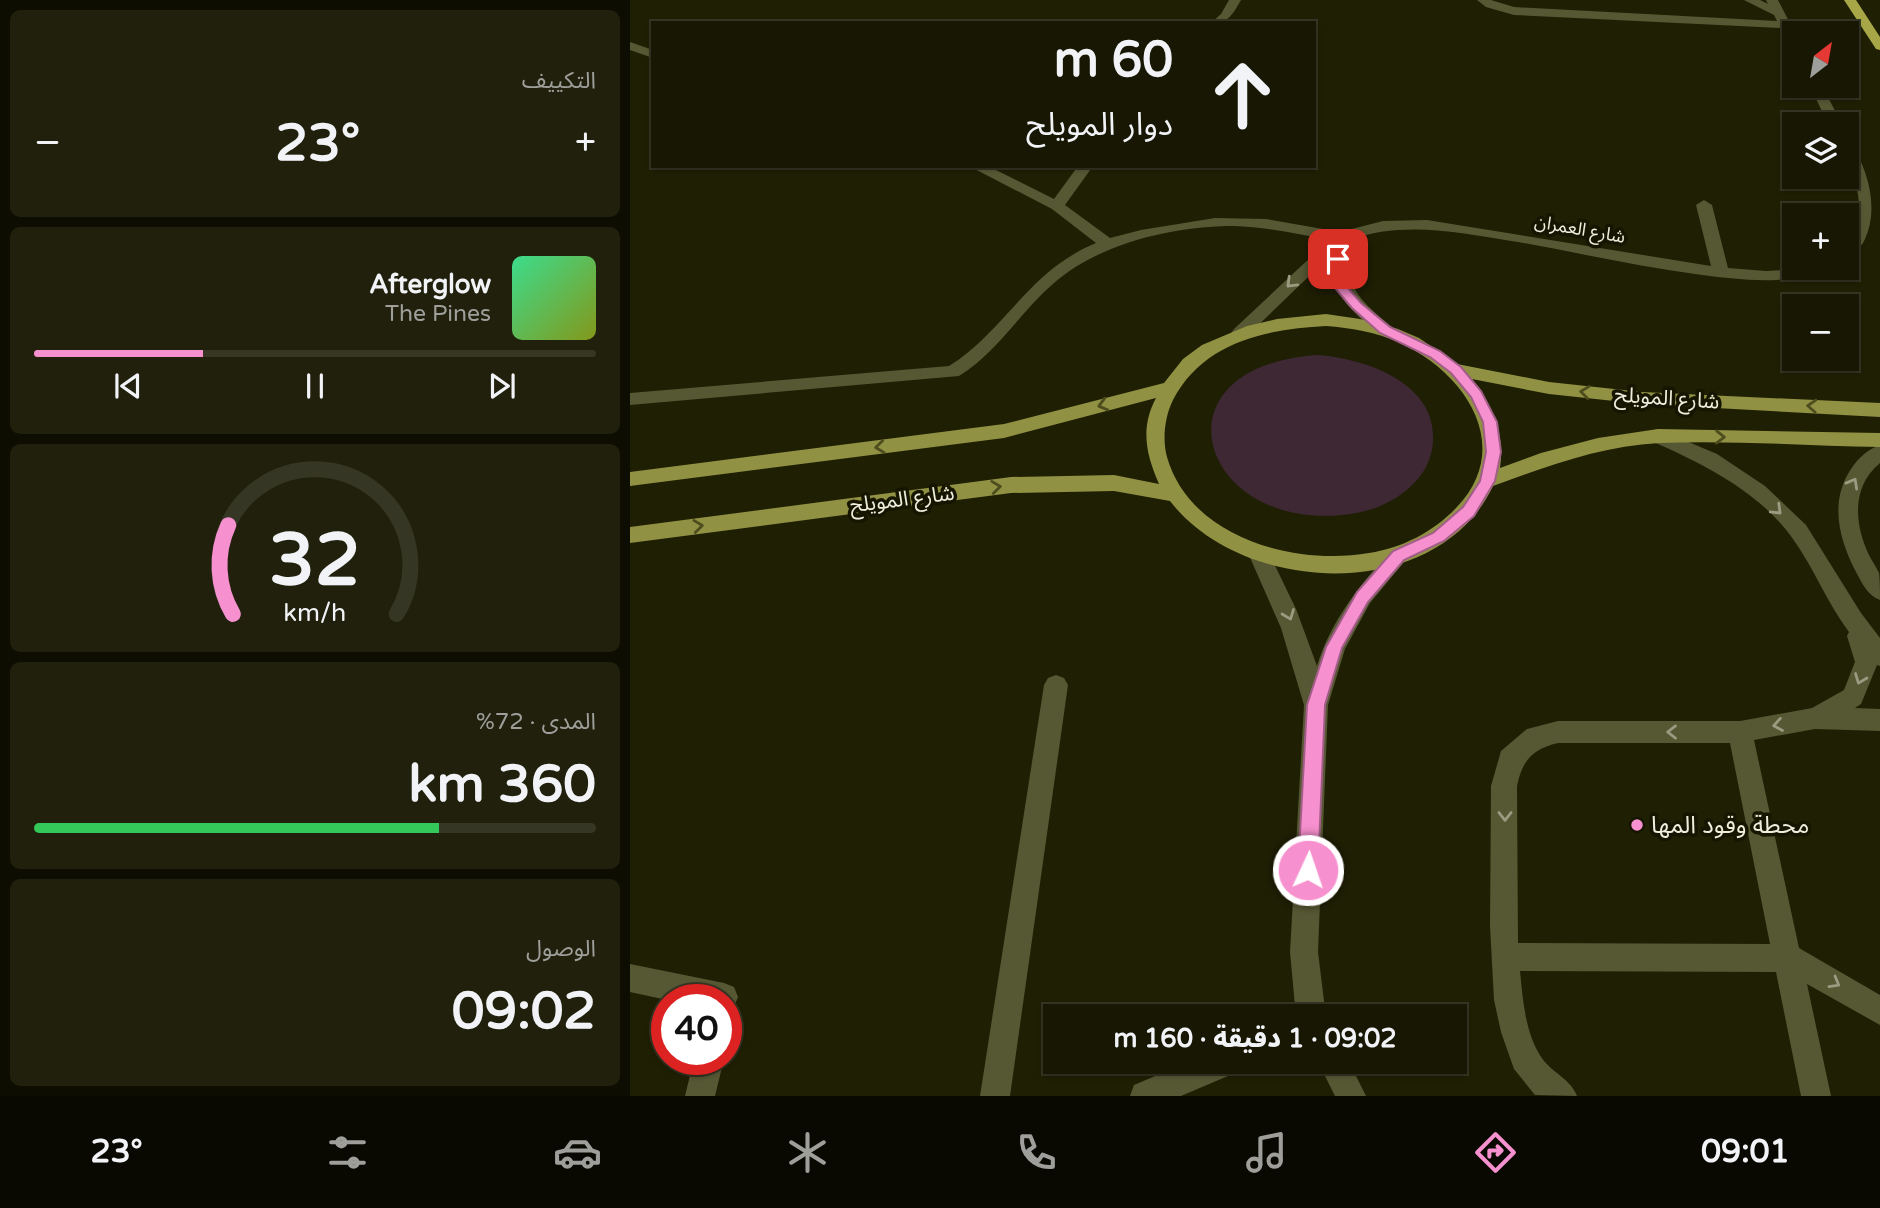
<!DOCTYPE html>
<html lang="ar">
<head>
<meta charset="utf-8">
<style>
	:root { --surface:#171703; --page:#20200d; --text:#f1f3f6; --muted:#9e9f9a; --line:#363625; --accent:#f790ce }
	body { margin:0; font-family:"Varela Round","Noto Sans Arabic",sans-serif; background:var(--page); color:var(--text); direction:rtl; height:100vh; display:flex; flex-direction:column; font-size:26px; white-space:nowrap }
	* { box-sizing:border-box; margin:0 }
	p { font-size:23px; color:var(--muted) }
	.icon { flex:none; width:38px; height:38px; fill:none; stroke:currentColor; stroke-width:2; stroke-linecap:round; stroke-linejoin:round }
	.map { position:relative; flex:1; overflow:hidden; direction:ltr }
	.sheet { display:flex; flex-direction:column; gap:10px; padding:10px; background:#0d0d02; width:630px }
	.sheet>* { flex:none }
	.guide { position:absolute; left:21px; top:21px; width:665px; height:147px; border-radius:0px; box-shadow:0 2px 5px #0004,0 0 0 2px var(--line); direction:rtl; background:#171703; color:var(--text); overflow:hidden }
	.needle { width:46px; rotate:31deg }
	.fabs { position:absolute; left:1152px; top:21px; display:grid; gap:14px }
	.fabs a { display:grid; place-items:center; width:77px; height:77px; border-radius:0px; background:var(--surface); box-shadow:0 2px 5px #0004,0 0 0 2px var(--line); font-size:35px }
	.speed { position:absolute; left:21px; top:984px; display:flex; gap:14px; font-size:35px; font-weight:700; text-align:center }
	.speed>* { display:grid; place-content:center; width:91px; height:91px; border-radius:50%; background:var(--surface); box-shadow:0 2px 5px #0004,0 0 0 2px var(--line); line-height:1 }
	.speed .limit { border:10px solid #d22; background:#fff; color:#111 }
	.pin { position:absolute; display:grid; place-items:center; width:60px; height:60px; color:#fff; margin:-30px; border-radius:14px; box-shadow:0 4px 10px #0006 }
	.me { position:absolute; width:77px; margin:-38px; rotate:3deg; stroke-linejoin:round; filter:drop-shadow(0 0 5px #0008) }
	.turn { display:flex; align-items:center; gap:24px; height:147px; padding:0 28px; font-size:32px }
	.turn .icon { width:91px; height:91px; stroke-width:2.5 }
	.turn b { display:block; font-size:49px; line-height:60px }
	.big { font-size:52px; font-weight:800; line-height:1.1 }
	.sheet .widget { flex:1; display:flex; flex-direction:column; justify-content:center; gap:10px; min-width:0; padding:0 24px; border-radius:10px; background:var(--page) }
	.sheet .dial { align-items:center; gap:0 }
	.dial svg { height:182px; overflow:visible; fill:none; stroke:var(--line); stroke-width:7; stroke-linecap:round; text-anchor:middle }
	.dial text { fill:var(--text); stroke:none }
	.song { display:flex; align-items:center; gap:21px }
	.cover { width:84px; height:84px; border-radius:10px; background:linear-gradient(135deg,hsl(150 70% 55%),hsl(70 70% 35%)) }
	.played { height:7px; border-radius:4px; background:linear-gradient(90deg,var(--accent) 30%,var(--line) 30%) }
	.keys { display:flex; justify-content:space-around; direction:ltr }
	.heat { display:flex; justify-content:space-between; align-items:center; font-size:38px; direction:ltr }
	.charge { height:10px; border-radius:5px; background:linear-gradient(90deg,#34c759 72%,var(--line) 0) }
	.trip { position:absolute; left:413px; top:1004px; width:424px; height:70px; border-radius:0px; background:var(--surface); box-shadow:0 2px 5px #0004,0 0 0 2px var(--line); font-weight:800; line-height:70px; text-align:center; direction:rtl }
	.dock { display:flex; height:112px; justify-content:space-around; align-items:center; background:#090901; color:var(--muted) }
	.dock .icon { width:49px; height:49px }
	.dock .current { color:var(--accent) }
	.dock b { font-size:32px; color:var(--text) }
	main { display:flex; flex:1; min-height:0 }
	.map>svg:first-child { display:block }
</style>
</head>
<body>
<main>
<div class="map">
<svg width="1250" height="1096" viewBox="0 0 1250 1096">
	<rect width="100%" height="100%" fill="#1f1f04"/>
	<path fill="#3e2834" d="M687 355C733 358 807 382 803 441 802 459 794 475 780 487 762 504 737 513 712 515 569 529 519 367 687 355Z"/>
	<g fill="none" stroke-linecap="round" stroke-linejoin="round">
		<path fill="#565733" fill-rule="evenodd" d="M599 0H611C602 15 599 23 581 23L591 14Z
			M847 0H861L884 7 1147 21 1144 15 1114 0H1130L1138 4 1136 0H1148L1165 33 1164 46 1160 45 1151 28 884 15 856 7Z
			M0 42 23 50V58L0 50Z
			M1180 86H1192L1212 124H1198Z
			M1216 142 1221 143C1239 172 1250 211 1233 243 1228 249 1224 255 1216 257 1216 237 1231 224 1229 203 1228 181 1216 164 1216 142Z
			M339 166H358L424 199 448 166H463L435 205 480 238 511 230 585 218 636 219 710 232 753 221 797 220 1081 266 1066 205 1074 200 1082 205 1098 268 1136 271 1191 268 1189 272C1150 285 1112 280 1072 275 1010 267 949 253 888 242 831 233 775 220 719 240 715 287 726 297 761 326L764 330 761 334H749C720 309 701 296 701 255L616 337 610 339 601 333 604 329 699 240C668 234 636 227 604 226 544 226 470 243 424 283 390 312 368 352 329 376L0 405V393L319 366C376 330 398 271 466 243L422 209Z
			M1028 429 1087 454 1135 486 1176 525 1231 613 1250 638V666L1247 665 1231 704 1225 708 1250 709V731L1185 729 1124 740 1169 948 1250 995V1025L1177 984 1201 1096H1171L1146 972 890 971C893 1000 895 1036 914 1061 925 1074 941 1080 947 1096L905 1095 884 1069 871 1032 864 1000 860 926 861 786 871 751 897 729 928 721H1110L1182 708 1214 690 1225 662 1217 636 1219 632C1197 603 1184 568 1163 539 1130 492 1072 463 1021 441L1018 436 1021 431ZM928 743H1100L1140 944 888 943 887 786C892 761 902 749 928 743Z
			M1250 445V463C1222 486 1224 522 1238 553 1241 560 1246 566 1249 573 1250 580 1250 592 1250 600 1238 596 1232 583 1226 572 1209 539 1199 502 1221 469 1228 458 1238 449 1250 445Z
			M629 545 636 547 666 609 687 666C701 620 730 585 762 549L769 547 776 549 780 555 740 603 715 649 698 705 688 952 696 1017H666L660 952 674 705 651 628 618 553 622 547Z
			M426 675 434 678 438 685 380 1096H350L414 685 418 678Z
			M0 964 94 983 104 987 108 997 103 1009 96 1012V999L37 1000 0 992Z
			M64 1059H94L85 1096H55Z
			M558 1062H609L605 1073 551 1096H500L504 1085Z
			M688 1062H719L736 1096H705Z"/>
		<path fill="#909142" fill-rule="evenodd" d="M696 314 730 319 768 329 789 338 827 364 919 382 1012 392 1250 403V417L1012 404 919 394 842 379C863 406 875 433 870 468L911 453 968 438 1028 429 1250 433V447C1177 446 1102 440 1029 443 972 446 917 466 863 486 807 604 613 596 540 501L484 491 381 493 0 543V527L381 477 484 475 529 484C516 454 510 428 526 398L374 438 0 486V472L374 424 534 383 553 359 572 345 617 326 647 319ZM696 326C721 328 745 332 768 342 834 371 886 446 826 508 803 532 772 548 739 553 665 566 560 538 537 457 532 439 535 416 543 400 573 342 636 329 696 326Z"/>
		<path fill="#a7a747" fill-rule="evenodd" d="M1214 0H1226L1250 37V50L1246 49Z"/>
	</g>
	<defs><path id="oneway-chevron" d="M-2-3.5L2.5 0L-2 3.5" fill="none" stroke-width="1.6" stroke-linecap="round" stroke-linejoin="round" transform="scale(1.75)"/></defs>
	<g stroke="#9a9b80">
		<use href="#oneway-chevron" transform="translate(661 283) rotate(136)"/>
		<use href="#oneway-chevron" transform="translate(1223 483) rotate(-61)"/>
		<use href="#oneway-chevron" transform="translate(1147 510) rotate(44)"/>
		<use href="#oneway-chevron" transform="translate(659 615) rotate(69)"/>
		<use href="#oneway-chevron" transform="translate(1230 679) rotate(111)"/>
		<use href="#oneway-chevron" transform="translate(1148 725) rotate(170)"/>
		<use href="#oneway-chevron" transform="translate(1042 732) rotate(180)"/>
		<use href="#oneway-chevron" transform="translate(875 816) rotate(90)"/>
		<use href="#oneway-chevron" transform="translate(1205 983) rotate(30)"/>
	</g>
	<g stroke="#4d4d1e">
		<use href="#oneway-chevron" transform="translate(955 392) rotate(-173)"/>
		<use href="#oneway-chevron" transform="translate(473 405) rotate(165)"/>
		<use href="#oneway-chevron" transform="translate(1182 406) rotate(-177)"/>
		<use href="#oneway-chevron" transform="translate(1090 437) rotate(1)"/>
		<use href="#oneway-chevron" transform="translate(250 447) rotate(173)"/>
		<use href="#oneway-chevron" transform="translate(366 487) rotate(-7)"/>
		<use href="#oneway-chevron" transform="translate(68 526) rotate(-7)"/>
	</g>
	<path fill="#f790ce" stroke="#a15e86" stroke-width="2" d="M708 255 714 259 718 288 731 303 760 327 810 351 831 367 851 391 867 422 871 452 865 481 844 516 814 541 774 560 738 602 712 648 695 705 688 870 685 877 678 880 671 877 668 870 677 705 696 647 727 592 763 551 803 533 833 507 850 481 856 452 853 422 841 397 821 373 800 357 750 333 722 308 705 288 702 259Z"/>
	<circle fill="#f790ce" stroke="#161500" stroke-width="2.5" cx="1007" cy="825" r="7"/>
	<g text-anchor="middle" stroke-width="7" stroke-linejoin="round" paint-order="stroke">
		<g font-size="18" fill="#edeede" stroke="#161500">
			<text transform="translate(950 229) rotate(10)" y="6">شارع العمران</text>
		</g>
		<g font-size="21" fill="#edeede" stroke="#161500">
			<text transform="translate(1037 398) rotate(4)" y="7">شارع المويلح</text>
			<text transform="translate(272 499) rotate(-7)" y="7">شارع المويلح</text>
		</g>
		<g font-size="24" fill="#edeede" stroke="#161500" text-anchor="start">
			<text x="1021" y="833">محطة وقود المها</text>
		</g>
	</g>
</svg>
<div class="fabs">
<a><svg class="needle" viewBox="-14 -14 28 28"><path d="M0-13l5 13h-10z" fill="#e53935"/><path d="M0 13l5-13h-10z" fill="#9e9f9a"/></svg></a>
<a><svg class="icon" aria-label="layers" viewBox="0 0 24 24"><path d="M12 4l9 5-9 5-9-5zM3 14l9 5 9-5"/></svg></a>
<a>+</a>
<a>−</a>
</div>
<div class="speed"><div class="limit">40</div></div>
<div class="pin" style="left:708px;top:259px;background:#d93025"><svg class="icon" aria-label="arrive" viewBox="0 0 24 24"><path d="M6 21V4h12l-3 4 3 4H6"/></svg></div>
<svg class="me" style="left:678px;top:870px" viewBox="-20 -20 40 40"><circle r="17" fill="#f790ce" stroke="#fff" stroke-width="3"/><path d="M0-11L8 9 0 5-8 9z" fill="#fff"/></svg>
<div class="trip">09:02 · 1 دقيقة · 160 m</div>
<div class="guide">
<div class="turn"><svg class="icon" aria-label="ahead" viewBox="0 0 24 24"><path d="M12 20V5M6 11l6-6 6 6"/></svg><div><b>60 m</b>دوار المويلح</div></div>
</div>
</div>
<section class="sheet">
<div class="widget"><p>التكييف</p>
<div class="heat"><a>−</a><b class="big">23°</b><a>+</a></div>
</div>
<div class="widget">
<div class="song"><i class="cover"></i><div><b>Afterglow</b><p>The Pines</p></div></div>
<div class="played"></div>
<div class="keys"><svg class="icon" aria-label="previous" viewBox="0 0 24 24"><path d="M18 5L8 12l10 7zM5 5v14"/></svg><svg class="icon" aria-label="pause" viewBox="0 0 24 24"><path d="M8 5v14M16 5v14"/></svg><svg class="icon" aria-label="next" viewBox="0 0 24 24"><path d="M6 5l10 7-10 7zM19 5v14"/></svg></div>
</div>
<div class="widget dial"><svg viewBox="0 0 100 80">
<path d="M14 69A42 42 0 1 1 86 69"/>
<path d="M14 69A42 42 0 0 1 12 30" stroke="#f790ce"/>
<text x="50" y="56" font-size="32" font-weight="700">32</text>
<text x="50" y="72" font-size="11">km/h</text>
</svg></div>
<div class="widget"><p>المدى · 72%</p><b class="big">360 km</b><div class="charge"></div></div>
<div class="widget"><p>الوصول</p><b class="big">09:02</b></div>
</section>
</main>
<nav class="dock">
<b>09:01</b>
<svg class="icon current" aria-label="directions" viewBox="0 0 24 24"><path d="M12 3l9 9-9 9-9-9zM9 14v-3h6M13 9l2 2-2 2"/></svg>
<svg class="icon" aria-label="music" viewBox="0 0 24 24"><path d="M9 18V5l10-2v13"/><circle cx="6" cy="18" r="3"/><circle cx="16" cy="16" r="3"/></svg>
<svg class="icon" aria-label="phone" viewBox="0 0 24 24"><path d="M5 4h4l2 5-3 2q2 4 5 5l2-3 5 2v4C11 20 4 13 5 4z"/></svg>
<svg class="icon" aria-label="climate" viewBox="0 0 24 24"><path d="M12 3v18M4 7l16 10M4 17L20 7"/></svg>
<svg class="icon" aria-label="car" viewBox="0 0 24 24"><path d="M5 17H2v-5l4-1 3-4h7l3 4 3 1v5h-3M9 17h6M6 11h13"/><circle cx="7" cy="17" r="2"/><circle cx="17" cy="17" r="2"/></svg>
<svg class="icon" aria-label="filters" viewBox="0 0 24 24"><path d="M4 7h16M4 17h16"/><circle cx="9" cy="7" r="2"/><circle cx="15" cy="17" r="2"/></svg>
<b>23°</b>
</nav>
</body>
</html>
